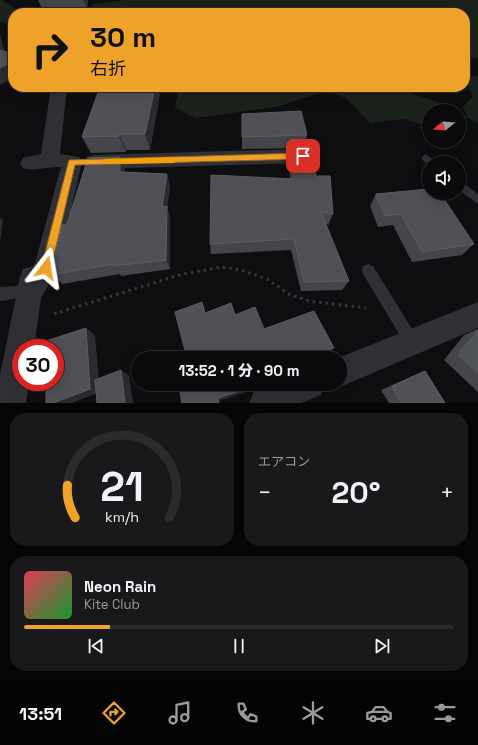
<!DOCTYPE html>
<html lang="ja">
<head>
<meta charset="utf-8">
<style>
	:root { --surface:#0b0b0d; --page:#19191b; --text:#f1f3f6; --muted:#9a9b9d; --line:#2b2b2e; --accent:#efa229 }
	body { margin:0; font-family:"Space Grotesk","Noto Sans JP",sans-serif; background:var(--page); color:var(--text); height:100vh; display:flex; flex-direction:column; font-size:15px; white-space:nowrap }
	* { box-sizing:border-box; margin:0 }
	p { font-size:13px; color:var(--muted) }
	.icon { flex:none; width:22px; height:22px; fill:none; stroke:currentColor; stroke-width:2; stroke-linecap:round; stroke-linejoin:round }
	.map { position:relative; height:403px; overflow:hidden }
	.side { display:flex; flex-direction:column; gap:10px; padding:10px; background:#060607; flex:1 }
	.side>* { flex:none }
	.top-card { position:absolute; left:8px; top:8px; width:462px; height:84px; border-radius:16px; box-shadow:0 4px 16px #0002,0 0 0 1px var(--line); background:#efa229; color:#111; overflow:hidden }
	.needle { width:26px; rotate:253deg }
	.controls { position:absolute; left:422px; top:104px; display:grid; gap:8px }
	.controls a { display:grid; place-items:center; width:44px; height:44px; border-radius:50%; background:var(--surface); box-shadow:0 4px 16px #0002,0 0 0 1px var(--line); font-size:20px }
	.speed { position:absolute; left:12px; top:339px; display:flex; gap:8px; font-size:20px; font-weight:700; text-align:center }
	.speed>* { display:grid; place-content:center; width:52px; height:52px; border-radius:50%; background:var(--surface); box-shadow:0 4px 16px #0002,0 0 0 1px var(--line); line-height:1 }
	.speed .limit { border:6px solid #d22; background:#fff; color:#111 }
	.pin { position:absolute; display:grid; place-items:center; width:34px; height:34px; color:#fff; margin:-17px; border-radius:8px; box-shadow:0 2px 6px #0006 }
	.me { position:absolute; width:44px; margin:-22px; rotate:14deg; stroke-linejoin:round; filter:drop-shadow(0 0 3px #0008) }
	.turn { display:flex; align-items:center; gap:14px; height:84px; padding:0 16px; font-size:18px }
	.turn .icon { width:52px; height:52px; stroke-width:2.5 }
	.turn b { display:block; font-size:28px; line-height:34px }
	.big { font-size:30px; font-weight:800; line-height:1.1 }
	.side .widget { flex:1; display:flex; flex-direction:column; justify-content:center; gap:6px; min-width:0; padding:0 14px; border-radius:16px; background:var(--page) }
	.side .dial { align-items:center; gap:0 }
	.dial svg { height:104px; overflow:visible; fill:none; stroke:var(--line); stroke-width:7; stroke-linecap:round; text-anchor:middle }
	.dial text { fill:var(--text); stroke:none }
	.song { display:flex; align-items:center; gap:12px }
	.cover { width:48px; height:48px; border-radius:6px; background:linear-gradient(135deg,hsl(350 70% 55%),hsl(130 70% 35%)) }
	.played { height:4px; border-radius:2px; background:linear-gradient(90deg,var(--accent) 20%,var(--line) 20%) }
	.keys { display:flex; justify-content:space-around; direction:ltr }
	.heat { display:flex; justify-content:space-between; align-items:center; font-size:22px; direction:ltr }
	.side .tiles { flex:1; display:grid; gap:10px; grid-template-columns:1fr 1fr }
	.widget:last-child { grid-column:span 2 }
	.trip { position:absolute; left:131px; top:351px; width:216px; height:40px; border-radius:20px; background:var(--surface); box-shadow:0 4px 16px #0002,0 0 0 1px var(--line); font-weight:800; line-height:40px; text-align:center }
	.menu { display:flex; height:64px; justify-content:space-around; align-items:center; background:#040405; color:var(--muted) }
	.menu .icon { width:28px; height:28px }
	.menu .selected { color:var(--accent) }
	.menu b { font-size:18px; color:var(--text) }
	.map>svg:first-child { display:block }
</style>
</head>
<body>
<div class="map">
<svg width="478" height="403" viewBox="0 0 478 403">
	<rect width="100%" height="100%" fill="#0f0f11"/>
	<path fill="#1c231c" d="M0 0H4L3 1 23 13 53 11V13H13V25L0 22Z
		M125 0H478V58L465 59V13H92V4Z
		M478 76V123L468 118 463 106 473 97 465 77Z
		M179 87H400L401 90 446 105 450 111H429V127L404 119 370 123 348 100 329 90 276 107 196 118 175 108Z"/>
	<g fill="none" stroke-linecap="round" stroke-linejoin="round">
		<path stroke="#36383d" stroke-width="3" stroke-dasharray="2.5 4" stroke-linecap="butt" d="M54 314 179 275 222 267 241 270 267 279 289 294 309 301 366 308"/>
		<path fill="#303136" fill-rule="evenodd" d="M426 154 437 163H429L428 166 421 158Z
			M459 180 478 194V204L459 190Z
			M368 264 373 266 417 337 419 342 417 347 412 349 407 347 363 274 362 270 363 266Z
			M31 285 36 286 38 291 36 296 0 301V287Z"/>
		<path fill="#303136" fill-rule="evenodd" d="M51 87H67L60 154 79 157 82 162 58 268 41 298 34 348H21V382H29L26 403H0V375L20 277 23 269 33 266 35 263 61 167C48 166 35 172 23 168L20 163 23 158 41 154Z
			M303 149 310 151 312 156 310 161 303 163 94 169 87 167 84 162 87 157 94 155Z
			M478 302V328L340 387 333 384H340V358H338Z
			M273 384H325L321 395 301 403H249L254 392Z"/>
	</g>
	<path fill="#45464c" d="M38 0H88L87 10 43 11Z
		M161 87 150 150H126V152L91 153 82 137Z
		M242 114 307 135 304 148 242 149Z
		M291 153 316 176 333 214 328 225 326 224 349 281 342 290 301 291 291 250 211 254 210 244 290 178 289 165Z
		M125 169V172L170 186 167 207 170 218V269L121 276 120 274 62 284 51 275 67 224Z
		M376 194 474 244 462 255 412 262 393 225 378 227 370 206Z
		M478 329V392L444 360 464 335Z
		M425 371 445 403H389L381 390 413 376Z"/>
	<path fill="#2b2c30" d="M84 0H88L87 10Z
		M0 34 7 61 0 51Z
		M13 61V78L0 85V68Z
		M155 87H161L150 150 145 134Z
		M119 134 126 150V152L119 136Z
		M120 157 125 169V184L120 172Z
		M167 174 170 186 167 207 170 218V269L166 260 162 207Z
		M0 217 3 219 0 243Z
		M86 328 95 335 100 392 72 403H53Z
		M334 348 329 353 317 358H310Z
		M121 370 129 375 133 403H125Z
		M261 384H269L219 401 220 403H219L218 398Z"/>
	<path fill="#4f5157" stroke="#5b5e65" d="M0 50 13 54V61L0 68Z
		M100 87H155L145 134H119V136L82 137Z
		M301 111 307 135 242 137V114Z
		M310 151 316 176H330L333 214 321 212 349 281 304 282 294 239 210 244 211 175 294 179 291 153Z
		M120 157V172L167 174 162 207 167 206 166 260 114 266V264L51 275 62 225 67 224 88 158Z
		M429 189V193H440L474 244 422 252 401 214 385 216 376 194Z
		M202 302 205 313 231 303 235 315 255 307 264 329 314 311 334 348 310 358H187L175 312Z
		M86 328 90 389 53 403H46V382H55V348H46V341Z
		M478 330V373L458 355Z
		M121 370 125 403H97L95 380Z
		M425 371 445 403H401L392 386Z
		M184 384H261L218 398 219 403H182L179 386Z"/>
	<path fill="#efa229" stroke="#9b691b" d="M303 153 307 156 303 159 75 165 51 268 50 271 46 273 42 271 41 268 69 160Z"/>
	<path fill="#f59e0b" d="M174 157 178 160 174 163 106 164 102 162 106 159Z"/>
</svg>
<div class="controls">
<a><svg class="needle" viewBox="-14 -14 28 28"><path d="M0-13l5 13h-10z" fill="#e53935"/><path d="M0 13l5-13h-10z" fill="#9a9b9d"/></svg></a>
<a><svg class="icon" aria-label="sound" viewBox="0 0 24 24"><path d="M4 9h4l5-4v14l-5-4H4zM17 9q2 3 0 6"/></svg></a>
</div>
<div class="speed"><div class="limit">30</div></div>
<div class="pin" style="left:303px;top:156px;background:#d93025"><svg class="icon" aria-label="arrive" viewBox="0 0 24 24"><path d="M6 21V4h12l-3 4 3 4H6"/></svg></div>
<svg class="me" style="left:46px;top:268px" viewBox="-20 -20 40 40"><path d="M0-17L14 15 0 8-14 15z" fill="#efa229" stroke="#fff" stroke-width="4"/></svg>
<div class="trip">13:52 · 1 分 · 90 m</div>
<div class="top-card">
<div class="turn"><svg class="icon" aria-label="right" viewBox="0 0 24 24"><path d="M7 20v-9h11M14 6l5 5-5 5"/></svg><div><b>30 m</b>右折</div></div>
</div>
</div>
<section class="side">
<div class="tiles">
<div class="widget dial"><svg viewBox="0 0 100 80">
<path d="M14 69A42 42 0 1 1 86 69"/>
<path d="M14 69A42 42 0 0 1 8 44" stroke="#efa229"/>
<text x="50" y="56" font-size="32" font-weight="700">21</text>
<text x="50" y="72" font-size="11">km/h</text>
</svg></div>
<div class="widget"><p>エアコン</p>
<div class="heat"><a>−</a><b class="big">20°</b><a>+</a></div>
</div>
<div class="widget">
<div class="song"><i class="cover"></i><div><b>Neon Rain</b><p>Kite Club</p></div></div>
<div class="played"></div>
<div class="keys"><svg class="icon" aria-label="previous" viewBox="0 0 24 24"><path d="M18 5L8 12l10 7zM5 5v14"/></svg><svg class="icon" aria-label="pause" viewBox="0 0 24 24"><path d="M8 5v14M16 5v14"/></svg><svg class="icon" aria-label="next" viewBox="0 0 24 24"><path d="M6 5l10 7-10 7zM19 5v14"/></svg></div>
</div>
</div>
</section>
<nav class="menu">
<b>13:51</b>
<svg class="icon selected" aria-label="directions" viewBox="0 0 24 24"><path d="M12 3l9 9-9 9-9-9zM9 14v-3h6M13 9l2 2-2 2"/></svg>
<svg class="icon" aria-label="music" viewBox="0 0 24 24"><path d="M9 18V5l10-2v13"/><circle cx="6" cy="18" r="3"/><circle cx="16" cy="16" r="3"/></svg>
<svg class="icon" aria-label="phone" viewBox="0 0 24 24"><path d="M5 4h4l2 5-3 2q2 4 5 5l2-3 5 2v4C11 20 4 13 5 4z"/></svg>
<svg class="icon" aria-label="climate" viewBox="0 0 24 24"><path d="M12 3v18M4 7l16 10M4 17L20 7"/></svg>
<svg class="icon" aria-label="car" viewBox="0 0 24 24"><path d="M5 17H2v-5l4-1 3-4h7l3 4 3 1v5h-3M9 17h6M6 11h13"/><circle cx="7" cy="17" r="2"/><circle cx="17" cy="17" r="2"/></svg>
<svg class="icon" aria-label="filters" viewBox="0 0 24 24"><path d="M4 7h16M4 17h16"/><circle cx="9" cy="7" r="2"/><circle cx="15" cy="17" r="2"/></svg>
</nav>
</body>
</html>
